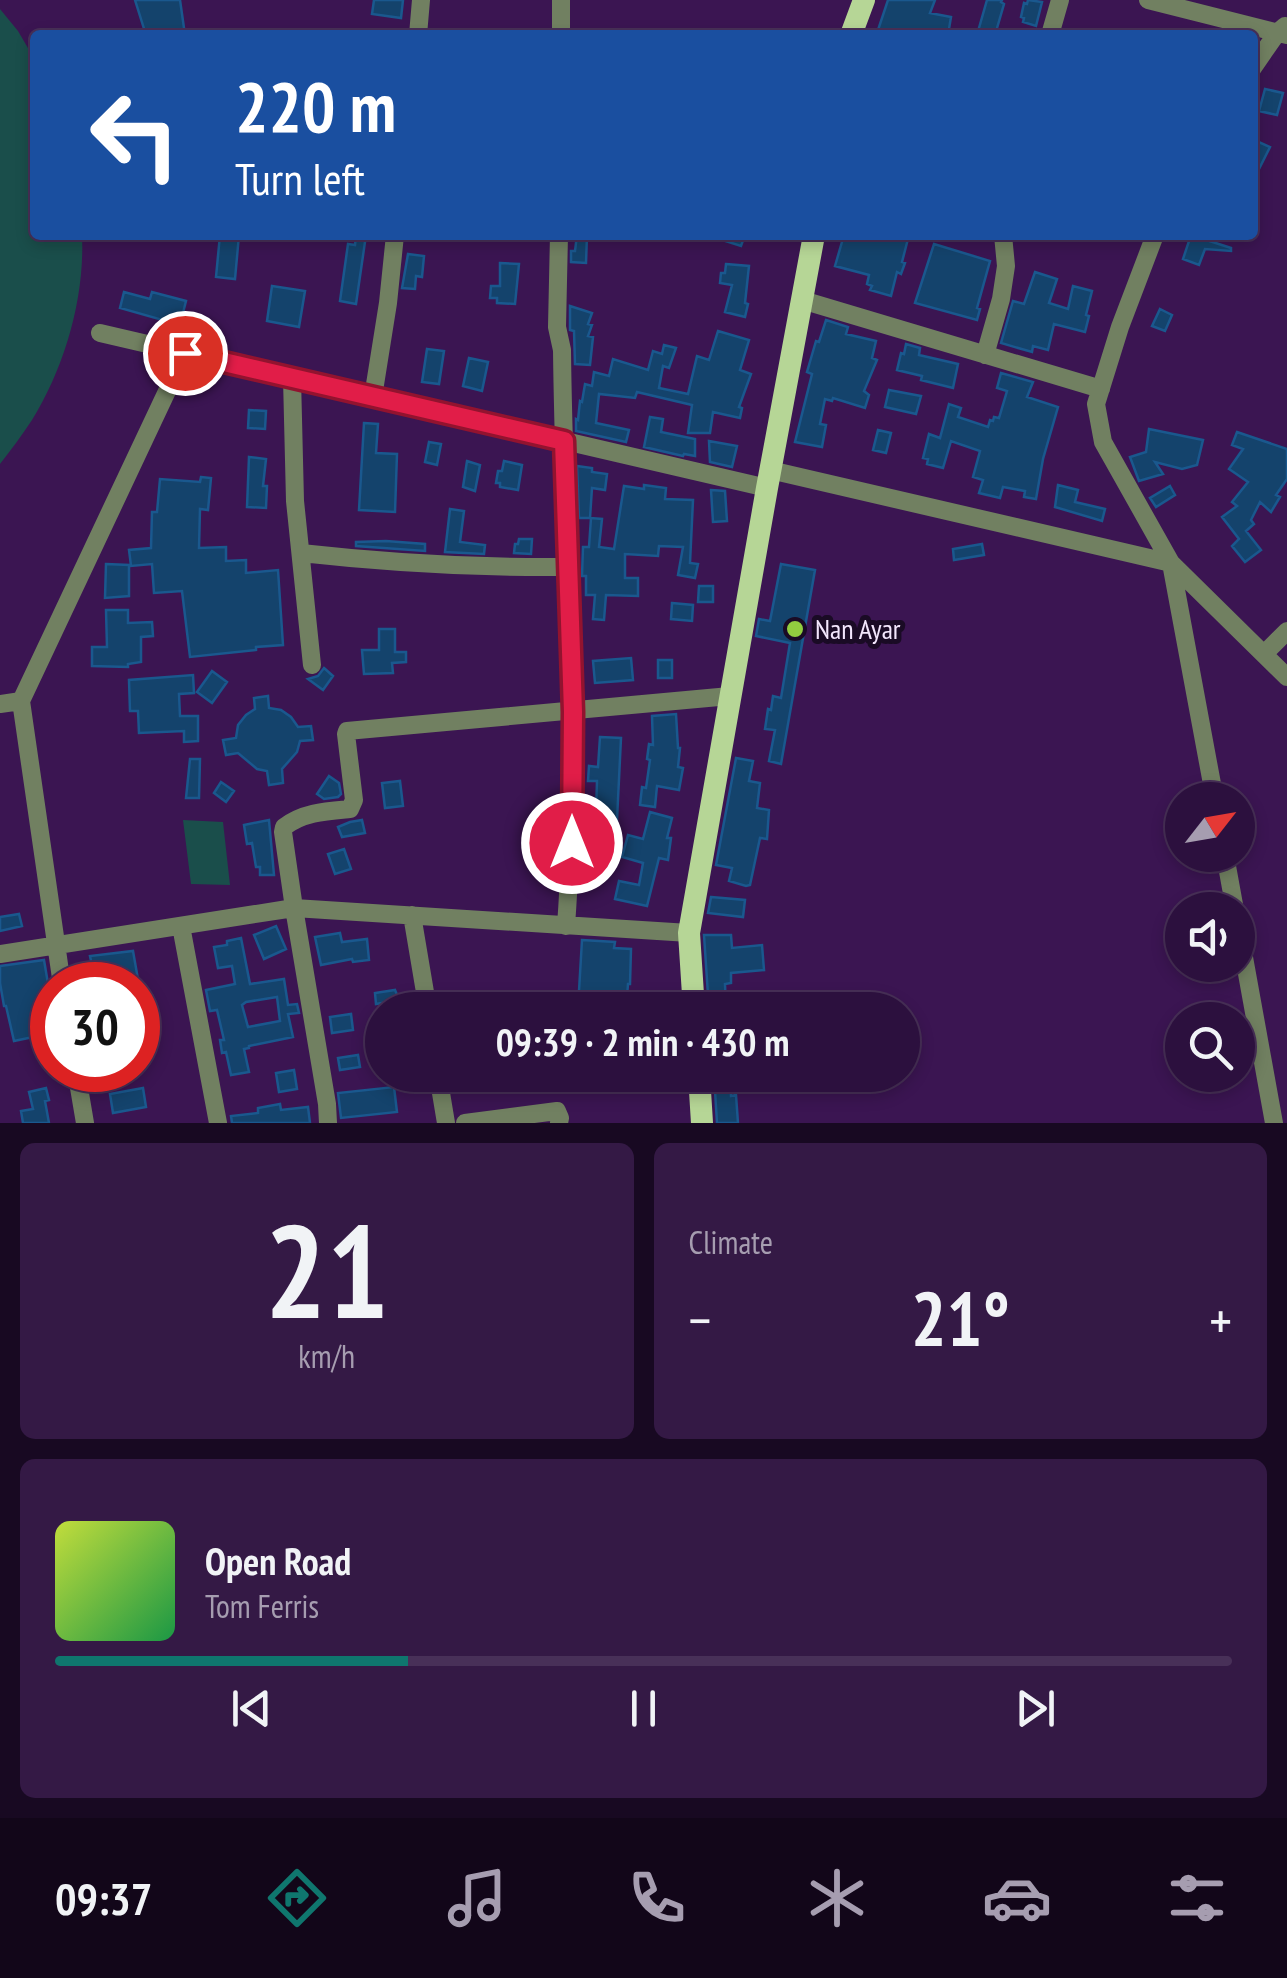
<!DOCTYPE html>
<html lang="en">
<head>
<meta charset="utf-8">
<style>
	:root { --surface:#2c103e; --page:#341945; --text:#f1f3f6; --muted:#a69db0; --line:#483058; --accent:#0f766e }
	body { margin:0; font-family:"PT Sans Narrow",sans-serif; background:var(--page); color:var(--text); height:100vh; display:flex; flex-direction:column; font-size:38px; white-space:nowrap }
	* { box-sizing:border-box; margin:0 }
	p { font-size:32px; color:var(--muted) }
	.icon { flex:none; width:55px; height:55px; fill:none; stroke:currentColor; stroke-width:2; stroke-linecap:round; stroke-linejoin:round }
	.map { position:relative; height:1123px; overflow:hidden }
	.sheet { display:flex; flex-direction:column; gap:20px; padding:20px; background:#180922; flex:1 }
	.sheet>* { flex:none }
	.guide { position:absolute; left:30px; top:30px; width:1228px; height:210px; border-radius:10px; box-shadow:0 5px 15px #0003,0 0 0 2px var(--line); background:#1a4fa0; color:#fff; overflow:hidden }
	.needle { width:65px; rotate:59deg }
	.buttons { position:absolute; left:1165px; top:782px; display:grid; gap:20px }
	.buttons a { display:grid; place-items:center; width:90px; height:90px; border-radius:50%; background:var(--surface); box-shadow:0 5px 15px #0003,0 0 0 2px var(--line); font-size:50px }
	.speed { position:absolute; left:30px; top:962px; display:flex; gap:20px; font-size:50px; font-weight:700; text-align:center }
	.speed>* { display:grid; place-content:center; width:130px; height:130px; border-radius:50%; background:var(--surface); box-shadow:0 5px 15px #0003,0 0 0 2px var(--line); line-height:1 }
	.speed .limit { border:15px solid #d22; background:#fff; color:#111 }
	.pin { position:absolute; display:grid; place-items:center; width:85px; height:85px; color:#fff; margin:-42px; border:5px solid #fff; border-radius:50%; box-shadow:0 2px 10px #0007 }
	.me { position:absolute; width:110px; margin:-55px; rotate:0deg; stroke-linejoin:round; filter:drop-shadow(0 0 8px #0008) }
	.turn { display:flex; align-items:center; gap:35px; height:210px; padding:0 40px; font-size:45px }
	.turn .icon { width:130px; height:130px; stroke-width:2.5 }
	.turn b { display:block; font-size:70px; line-height:85px }
	.big { font-size:75px; font-weight:600; line-height:1.1 }
	.sheet .tile { flex:1; display:flex; flex-direction:column; justify-content:center; gap:15px; min-width:0; padding:0 35px; border-radius:15px; background:var(--page) }
	.sheet .dial { align-items:center; gap:0 }
	.dial b { font-size:130px; line-height:1 }
	.song { display:flex; align-items:center; gap:30px }
	.cover { width:120px; height:120px; border-radius:15px; background:linear-gradient(135deg,hsl(70 70% 55%),hsl(140 70% 35%)) }
	.played { height:10px; border-radius:5px; background:linear-gradient(90deg,var(--accent) 30%,var(--line) 30%) }
	.keys { display:flex; justify-content:space-around; direction:ltr }
	.heat { display:flex; justify-content:space-between; align-items:center; font-size:55px; direction:ltr }
	.sheet .tiles { flex:1; display:grid; gap:20px; grid-template-columns:1fr 1fr }
	.tile:last-child { grid-column:span 2 }
	.trip { position:absolute; left:365px; top:992px; width:555px; height:100px; border-radius:50px; background:var(--surface); box-shadow:0 5px 15px #0003,0 0 0 2px var(--line); font-weight:600; line-height:100px; text-align:center }
	.tabs { display:flex; height:160px; justify-content:space-around; align-items:center; background:#120619; color:var(--muted) }
	.tabs .icon { width:70px; height:70px }
	.tabs .selected { color:var(--accent) }
	.tabs b { font-size:45px; color:var(--text) }
	.map>svg:first-child { display:block }
</style>
</head>
<body>
<div class="map">
<svg width="1287" height="1123" viewBox="0 0 1287 1123">
	<rect width="100%" height="100%" fill="#3b1552"/>
	<path fill="#1a4e4b" d="M0 9 18 31 35 60V235H82C85 297 65 367 32 420 22 435 11 450 0 464Z
		M183 820 223 822 230 885 191 884Z"/>
	<path fill="#14436c" stroke="#1a588e" stroke-width="2.5" fill-rule="evenodd" d="M135 0H180L185 35H146Z
		M374 0H403L401 18 372 14Z
		M888 0H935L930 13 951 17 948 35H883L877 33Z
		M987 0H1002L1001 2 1004 4 995 35H977Z
		M1028 0 1042 2 1036 26 1023 22 1024 18 1021 17 1024 3 1027 4Z
		M1265 89 1283 93 1277 115 1259 111Z
		M1252 139 1270 147 1252 183Z
		M220 235H239L235 279 216 277Z
		M356 235H366L356 304 340 301 348 244 355 245Z
		M577 235H587L586 263 571 262V251H575Z
		M713 235H745L741 246 713 237Z
		M844 235H909L902 262 905 263 901 274 897 272 891 296 870 290 872 286 867 284 869 275 835 266Z
		M1191 235 1231 248V251L1205 249 1199 265 1183 259Z
		M934 244 990 261 977 308 980 309 977 320 915 303Z
		M408 254 424 256 422 277 416 276 415 289 402 288Z
		M500 263 519 264 515 304 497 303V298H490L491 286H500Z
		M726 264 749 266 745 303 748 304 745 317 725 312 732 285 720 283 721 273H725Z
		M1035 272 1057 279 1049 303 1068 309 1073 286 1092 291 1086 315 1089 316 1085 332 1054 324 1048 350 1033 346 1032 352 1001 343 1013 301 1024 304Z
		M272 286 305 291 299 327 267 321Z
		M124 292 150 299 152 292 186 301 180 325 120 308Z
		M570 306 592 313 588 324 592 325 588 336 593 337 590 365 575 364 574 331 570 330Z
		M1160 309 1172 315 1165 331 1152 326Z
		M826 320 848 327 846 334 876 341 872 358 877 360 864 391 869 395 865 408 833 398 832 401 825 399 820 424 826 425 822 447 795 442 812 374 807 372 816 341 819 342Z
		M718 331 749 340 740 370 751 374 739 407 742 408 740 418 713 412 710 433H688L692 405 637 392 635 398 599 394 596 423 629 430 626 442 576 431V419L578 420 580 401 582 402 585 384 592 386 594 372 609 376 613 359 648 370 653 351 662 354 664 345 676 348 669 368 663 366 659 388 688 394 697 356 709 360Z
		M906 344 920 348 919 355 958 364 953 388 921 380 922 376 897 370 901 353 904 354Z
		M427 349 444 351 439 384 422 382Z
		M469 358 488 362 482 391 463 386Z
		M1001 373 1033 382 1027 397 1058 407 1043 459 1036 499 1024 497 1025 491 1003 487 1000 498 979 493 983 480 973 477 980 451 951 441 943 468 927 464 928 459 923 458 929 434 940 438 949 404 961 408 958 417 988 427 990 420 993 421 994 417 999 418 1007 391 997 388Z
		M889 390 921 396 916 414 885 407Z
		M249 410 266 411 265 429 248 428Z
		M650 417 663 419 661 432 695 439V456L684 454 683 456 644 447Z
		M364 423 378 424 376 453 397 454 395 512 359 510Z
		M1149 429 1203 440 1197 465 1182 469 1155 462 1163 474 1139 481 1130 457 1146 452Z
		M878 430 891 433 886 453 873 450Z
		M1237 432 1287 449V479L1276 495 1280 497 1271 512 1260 502 1251 520 1254 524 1246 531 1261 550 1245 562 1232 546 1239 539 1222 517 1237 506 1232 502 1248 482 1229 469 1243 449 1232 445Z
		M709 441 737 446 732 467 710 462Z
		M429 442 441 444 437 465 425 462Z
		M249 457 266 459 263 486H267L266 508 247 507Z
		M467 461 480 465 475 491 463 487Z
		M504 461 522 465 518 490 500 487V483H496L498 471H502Z
		M577 466 592 468V472L607 474 605 490 592 488 590 518H579Z
		M201 477 211 478 208 510 200 509 199 548 226 547V561L246 560V573L278 570 283 645 256 647V650L190 657 182 591 154 593 152 564 131 566 129 550 151 548 152 512H157L160 479 200 482Z
		M644 485 666 488 665 499 693 500 690 563 698 564 695 578 678 575 683 547 659 546 658 556 625 554V578H638V596L606 595 604 620 593 619 595 595H586V576H582L583 547H589L591 518 602 519 599 547 614 549 624 486 644 489Z
		M1058 485 1078 490 1075 502 1105 509 1102 521 1055 507Z
		M1170 486 1175 495 1156 507 1150 498Z
		M711 490 725 491 727 521 713 522Z
		M450 509 464 511 460 542 485 545 484 554 445 552Z
		M519 539H532L531 554 514 553 515 544H518Z
		M386 541 425 544V551L356 546V542Z
		M982 544 984 555 954 560 953 549Z
		M106 564 129 565V596L105 598Z
		M781 564 815 570 781 764 769 761 775 730 765 729 768 709 771 710 773 696 781 698 790 643 756 636 759 619 770 621Z
		M699 586H713V602H698Z
		M672 603 693 605 692 621 671 619Z
		M106 610H128V623L152 622 153 636 141 637V662L128 664V667L92 666V647H107Z
		M379 629H395V652H406V662L392 663 393 673 364 674 362 650H379Z
		M631 658 633 680 595 683 593 661Z
		M658 660H672V678H658Z
		M324 668 333 676 323 690 308 679 318 676Z
		M212 671 227 682 212 703 197 692Z
		M193 675 194 693 179 694 180 716H198V741L184 742V731L139 733 138 711H130L129 680Z
		M268 696 269 708 281 710 291 717 298 727 311 726 313 740 300 741 297 752 282 769 283 783 269 785 267 771 257 769 238 753 226 755 223 740 236 738 238 725 246 715 255 709 254 698Z
		M676 714 678 748H680L678 767 683 768 679 790 657 786 655 807 640 805 642 787 646 788 650 760 647 759 649 744 653 745 652 716Z
		M600 737 621 738 617 820 603 818V811H596L597 781H588L589 766 598 767Z
		M736 758 753 761 749 781 760 783 757 808 769 810 767 839 760 838 750 885 746 886 729 881 732 868 716 865Z
		M190 759H200L199 798H186Z
		M329 776 339 783 341 794 338 797 324 799 317 794Z
		M400 781 403 806 385 808 382 783Z
		M221 782 234 791 226 802 214 793Z
		M650 812 672 818 667 838H671L668 860 659 858 647 906 615 899 619 881 639 885 643 863 622 857 628 835 643 839Z
		M269 820 274 875H260V867H256L252 843 247 844 244 825Z
		M362 820 365 833 342 837 338 827 350 822Z
		M344 849 351 869 335 874 328 854Z
		M711 897 745 900 743 917 708 913Z
		M19 914 22 926 0 931V917Z
		M276 926 286 949 264 959 254 935Z
		M340 933 342 942 367 939 369 960 353 962 352 959 321 965 315 937Z
		M704 935H731L732 948 762 945 764 970 731 973V983L725 984 726 1010H709Z
		M241 938 250 984 284 979 288 1005 297 1004 299 1013 288 1014 293 1037 249 1046V1048L244 1049 249 1072 231 1075 226 1052 222 1053 220 1040H224L217 1010 210 1011 206 990 235 984 232 966 218 968 214 947 227 945V941ZM277 997 280 1021 248 1027 242 1005 246 1002Z
		M582 940 615 942 614 948 631 949 630 984H628L626 1010H592L593 992 579 991Z
		M133 951 139 985H96L90 956Z
		M44 960 52 1007V1024L36 1027 38 1036 14 1041 6 1006H4L0 983V966Z
		M395 990 398 997 392 1000 396 1010H384L382 1003 376 1004 375 993Z
		M351 1014 353 1030 332 1033 330 1017Z
		M358 1055 360 1067 340 1070 338 1058Z
		M294 1070 297 1089 279 1092 276 1073Z
		M714 1075H730L731 1096 736 1095 738 1123H717Z
		M394 1087 397 1112 341 1118 338 1093Z
		M46 1088 49 1100 45 1101 49 1123H23L21 1111 33 1109 29 1092Z
		M143 1088 146 1107 113 1113 110 1094Z
		M280 1104 281 1110 308 1107 310 1123H232L231 1116 258 1113V1108Z"/>
	<g fill="none" stroke-linecap="round" stroke-linejoin="round">
		<path stroke="#718061" stroke-width="18" d="M561 0V35
			M1148 0 1287 35
			M418 35 421 0
			M1050 35 1060 0
			M1252 69 1277 33 1285 26
			M559 235 557 327 562 350C564 542 580 734 566 926
			M1155 235 1120 327 1096 404 1103 442 1171 563 1215 800
			M802 300 1101 389
			M100 333 767 488
			M985 355 1001 299 1006 266 1003 235
			M292 378 295 501 312 665
			M373 397 388 303 395 235
			M770 470 1171 563 1287 677
			M301 553C390 563 478 568 568 567
			M1264 654 1287 631
			M0 704 21 701
			M1225 855 1235 910
			M412 915 428 1010
			M1238 924 1274 1123
			M181 926 218 1123
			M0 954 294 908 689 933
			M62 985 21 701 185 353
			M76 1070 85 1123
			M438 1075 446 1123
			M328 1123 327 1104 294 908 283 832 284 827C303 812 327 811 350 809L354 800 346 734 347 731 730 696
			M465 1123 557 1111 560 1118 559 1123"/>
		<path stroke="#b6d696" stroke-width="22" d="M851 35 864 0
			M694 1010 689 933 767 488 814 235
			M699 1075 702 1123"/>
	</g>
	<g fill="none" stroke-linecap="round" stroke-linejoin="round">
		<defs>
			<path id="route" d="M185 353 564 441 573 712 572 843"/>
		</defs>
		<use href="#route" stroke="#92132f" stroke-width="25"/>
		<use href="#route" stroke="#e11d48" stroke-width="18"/>
	</g>
	<circle fill="#92cd3f" stroke="#1a0b25" stroke-width="4" cx="795" cy="629" r="10"/>
	<g text-anchor="middle" stroke-width="10" stroke-linejoin="round" paint-order="stroke">
		<g font-size="28" fill="#f2e6fc" stroke="#1a0b25" text-anchor="start">
			<text x="815" y="639">Nan Ayar</text>
		</g>
	</g>
</svg>
<div class="buttons">
<a><svg class="needle" viewBox="-14 -14 28 28"><path d="M0-13l5 13h-10z" fill="#e53935"/><path d="M0 13l5-13h-10z" fill="#a69db0"/></svg></a>
<a><svg class="icon" aria-label="sound" viewBox="0 0 24 24"><path d="M4 9h4l5-4v14l-5-4H4zM17 9q2 3 0 6"/></svg></a>
<a><svg class="icon" aria-label="search" viewBox="0 0 24 24"><circle cx="10" cy="10" r="6"/><path d="M15 15l6 6"/></svg></a>
</div>
<div class="speed"><div class="limit">30</div></div>
<div class="pin" style="left:185px;top:353px;background:#d93025"><svg class="icon" aria-label="arrive" viewBox="0 0 24 24"><path d="M6 21V4h12l-3 4 3 4H6"/></svg></div>
<svg class="me" style="left:572px;top:843px" viewBox="-20 -20 40 40"><circle r="17" fill="#e11d48" stroke="#fff" stroke-width="3"/><path d="M0-11L8 9 0 5-8 9z" fill="#fff"/></svg>
<div class="trip">09:39 · 2 min · 430 m</div>
<div class="guide">
<div class="turn"><svg class="icon" aria-label="left" viewBox="0 0 24 24"><path d="M17 20v-9H6M10 6l-5 5 5 5"/></svg><div><b>220 m</b>Turn left</div></div>
</div>
</div>
<section class="sheet">
<div class="tiles">
<div class="tile dial"><b>21</b><p>km/h</p></div>
<div class="tile"><p>Climate</p>
<div class="heat"><a>−</a><b class="big">21°</b><a>+</a></div>
</div>
<div class="tile">
<div class="song"><i class="cover"></i><div><b>Open Road</b><p>Tom Ferris</p></div></div>
<div class="played"></div>
<div class="keys"><svg class="icon" aria-label="previous" viewBox="0 0 24 24"><path d="M18 5L8 12l10 7zM5 5v14"/></svg><svg class="icon" aria-label="pause" viewBox="0 0 24 24"><path d="M8 5v14M16 5v14"/></svg><svg class="icon" aria-label="next" viewBox="0 0 24 24"><path d="M6 5l10 7-10 7zM19 5v14"/></svg></div>
</div>
</div>
</section>
<nav class="tabs">
<b>09:37</b>
<svg class="icon selected" aria-label="directions" viewBox="0 0 24 24"><path d="M12 3l9 9-9 9-9-9zM9 14v-3h6M13 9l2 2-2 2"/></svg>
<svg class="icon" aria-label="music" viewBox="0 0 24 24"><path d="M9 18V5l10-2v13"/><circle cx="6" cy="18" r="3"/><circle cx="16" cy="16" r="3"/></svg>
<svg class="icon" aria-label="phone" viewBox="0 0 24 24"><path d="M5 4h4l2 5-3 2q2 4 5 5l2-3 5 2v4C11 20 4 13 5 4z"/></svg>
<svg class="icon" aria-label="climate" viewBox="0 0 24 24"><path d="M12 3v18M4 7l16 10M4 17L20 7"/></svg>
<svg class="icon" aria-label="car" viewBox="0 0 24 24"><path d="M5 17H2v-5l4-1 3-4h7l3 4 3 1v5h-3M9 17h6M6 11h13"/><circle cx="7" cy="17" r="2"/><circle cx="17" cy="17" r="2"/></svg>
<svg class="icon" aria-label="filters" viewBox="0 0 24 24"><path d="M4 7h16M4 17h16"/><circle cx="9" cy="7" r="2"/><circle cx="15" cy="17" r="2"/></svg>
</nav>
</body>
</html>
